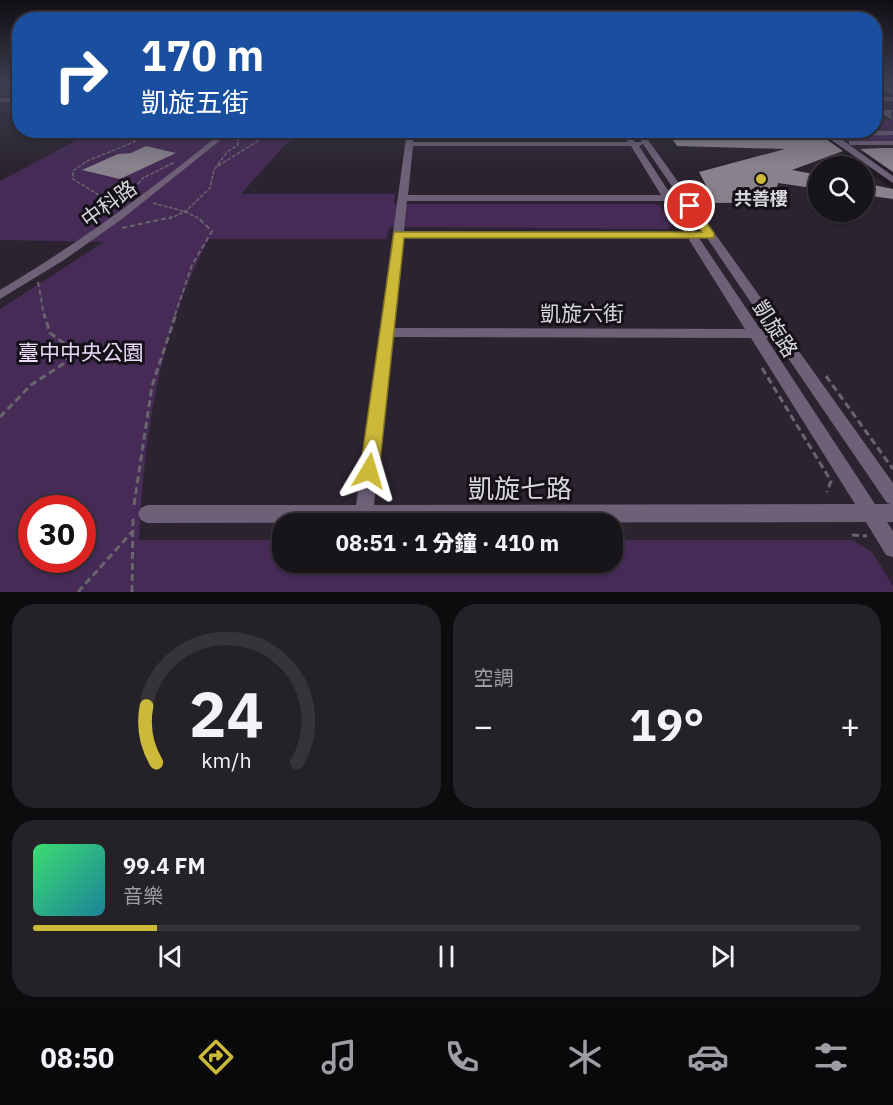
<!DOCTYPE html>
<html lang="zh-TW">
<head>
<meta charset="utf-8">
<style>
	:root { --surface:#17141a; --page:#242127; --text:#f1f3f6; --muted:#9e9ea2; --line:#363339; --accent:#ccb938 }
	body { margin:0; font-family:"IBM Plex Sans","Noto Sans TC",sans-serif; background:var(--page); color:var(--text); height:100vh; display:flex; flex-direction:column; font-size:22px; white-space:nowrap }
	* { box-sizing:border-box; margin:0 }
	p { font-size:20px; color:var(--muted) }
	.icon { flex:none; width:33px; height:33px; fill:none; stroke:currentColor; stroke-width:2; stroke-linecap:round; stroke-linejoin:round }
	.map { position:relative; height:592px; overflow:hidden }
	.side { display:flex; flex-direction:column; gap:12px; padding:12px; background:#0d0b0e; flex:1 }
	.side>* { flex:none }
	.top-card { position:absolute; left:12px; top:12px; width:870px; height:126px; border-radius:24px; box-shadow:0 2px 4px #0004,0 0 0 2px var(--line); background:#1a4fa0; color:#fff; overflow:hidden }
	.fabs { position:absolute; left:808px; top:156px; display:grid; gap:12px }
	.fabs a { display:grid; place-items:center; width:66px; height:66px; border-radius:50%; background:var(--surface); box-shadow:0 2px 4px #0004,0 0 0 2px var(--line); font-size:30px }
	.speed { position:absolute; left:18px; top:495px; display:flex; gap:12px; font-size:30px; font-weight:700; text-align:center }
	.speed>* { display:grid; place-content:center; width:78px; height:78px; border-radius:50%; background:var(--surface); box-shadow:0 2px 4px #0004,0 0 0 2px var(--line); line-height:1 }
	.speed .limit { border:9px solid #d22; background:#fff; color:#111 }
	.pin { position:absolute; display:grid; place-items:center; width:51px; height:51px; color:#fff; margin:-26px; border:3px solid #fff; border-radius:50%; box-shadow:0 2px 6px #0007 }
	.me { position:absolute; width:66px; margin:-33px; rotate:7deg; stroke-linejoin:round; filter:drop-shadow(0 0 4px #0008) }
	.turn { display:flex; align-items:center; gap:21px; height:126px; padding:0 30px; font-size:27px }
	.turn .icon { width:78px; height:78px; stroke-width:2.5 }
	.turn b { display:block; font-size:42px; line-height:51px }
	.big { font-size:45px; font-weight:800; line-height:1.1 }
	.side .widget { flex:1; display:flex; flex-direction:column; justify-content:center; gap:9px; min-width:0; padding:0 21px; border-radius:24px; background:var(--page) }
	.side .dial { align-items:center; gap:0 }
	.dial svg { height:156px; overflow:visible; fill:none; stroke:var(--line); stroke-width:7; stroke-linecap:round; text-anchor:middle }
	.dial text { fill:var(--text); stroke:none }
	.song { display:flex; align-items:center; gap:18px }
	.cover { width:72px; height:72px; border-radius:9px; background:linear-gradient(135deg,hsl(140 70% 55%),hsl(190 70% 35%)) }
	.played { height:6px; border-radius:3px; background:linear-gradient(90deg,var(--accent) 15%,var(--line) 15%) }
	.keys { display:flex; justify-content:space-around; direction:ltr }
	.heat { display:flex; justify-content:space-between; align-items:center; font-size:33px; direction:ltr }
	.side .tiles { flex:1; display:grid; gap:12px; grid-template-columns:1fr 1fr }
	.widget:last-child { grid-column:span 2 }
	.trip { position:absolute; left:272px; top:513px; width:351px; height:60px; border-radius:24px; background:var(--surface); box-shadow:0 2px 4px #0004,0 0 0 2px var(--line); font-weight:800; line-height:60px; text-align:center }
	.menu { display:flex; height:96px; justify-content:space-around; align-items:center; background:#09080a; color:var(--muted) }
	.menu .icon { width:42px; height:42px }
	.menu .selected { color:var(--accent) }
	.menu b { font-size:27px; color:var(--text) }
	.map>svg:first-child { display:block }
</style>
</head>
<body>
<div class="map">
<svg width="893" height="592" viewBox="0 0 893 592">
	<rect width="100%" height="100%" fill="#1f1a22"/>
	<path fill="#2b2430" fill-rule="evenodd" d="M0 82H19L20 130 811 131 861 166H819V212H864V169L893 189V592H0ZM32 508H82V560H32ZM282 524H612V562H282Z
		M893 101V174L829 131 874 130 875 102Z"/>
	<path fill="#452b56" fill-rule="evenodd" d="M875 120H893V142H848L832 131 874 130Z
		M94 131H305L284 146 241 194H395L394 204H655L661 206 672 226 668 229 390 227 386 239H209C159 332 144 436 139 540H282V562H612V540H852L872 552 893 586V592H0V309L104 242 0 240V181ZM32 508H82V560H32Z"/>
	<path fill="#88828c" d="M666 130H791L800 138 826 139 843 151 792 170 819 175V189L778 183 773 202 715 203 699 172 785 149 677 146Z
		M146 146 176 153 120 179 82 170 118 154 131 153Z
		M882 148H893V172L860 149Z
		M864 183 893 189V199L864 195Z"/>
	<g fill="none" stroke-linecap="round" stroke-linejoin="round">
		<path stroke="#69656c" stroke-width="1.5" stroke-dasharray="4 1.5" stroke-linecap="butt" d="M218 166 261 139 271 130
			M125 197 105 199 73 179V171L87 161 134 142 139 136 135 130
			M127 197 143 178 175 162
			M153 203 186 212 200 219
			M169 219 186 211 210 188 214 170 227 152 238 145 237 141 258 130"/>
		<path stroke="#69656c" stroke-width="2" stroke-dasharray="5 3" stroke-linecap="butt" d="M122 228 172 217
			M38 282 44 315
			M175 315 192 265 212 231 197 217"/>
		<path stroke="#69656c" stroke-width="3" stroke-dasharray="7 4" stroke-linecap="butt" d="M762 368 831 481 827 492
			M826 376 893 469
			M0 417 31 385 63 364 72 349 50 333 44 314
			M134 505 152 386 176 314
			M852 535 867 536
			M78 592 132 532
			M132 592 133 517"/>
		<path fill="#6e6177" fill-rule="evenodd" d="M874 82 893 90V94L874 86Z
			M874 97H893V101H874Z
			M0 98H20V102H0Z
			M883 110H893L891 114 893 120 881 113 880 112Z
			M225 130H233L122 219 64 260 0 299V290C79 243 153 189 225 130Z
			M407 130H415L413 142H628L621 130H628L635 142H642L634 130H641L893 483V522H887L893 531V557L886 555 866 522 147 523 141 520 138 514 141 508 147 505H356ZM643 144 769 329H760L699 238 702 235 695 232 674 201 679 198 671 195 639 146ZM413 146H631L661 195H408ZM407 201H665L684 232 404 231ZM403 237 688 238 745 329 393 328ZM392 337 751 338 855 504 374 505ZM766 338 775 339 887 503 891 504H875Z
			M815 130 830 131 893 176V183L824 135Z
			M831 130 893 131V135L839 136Z
			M849 141H893V145H849Z"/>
	</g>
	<linearGradient id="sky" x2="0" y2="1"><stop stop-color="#110e13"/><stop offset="0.5" stop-color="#3c3e4f"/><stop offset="1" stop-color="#3c3e4f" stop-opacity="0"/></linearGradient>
	<rect width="893" height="165" fill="url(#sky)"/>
	<path fill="#ccb938" stroke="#857824" stroke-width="1.5" d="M690 203 693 204 714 233V238H404L379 471 376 478 369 480 363 478 360 471 394 232H702L684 206Z"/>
	<circle fill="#ccb938" stroke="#151119" stroke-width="2" cx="761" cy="179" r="6"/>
	<g text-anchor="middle" stroke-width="6" stroke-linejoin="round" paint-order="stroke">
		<g font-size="18" font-weight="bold" fill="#d8d5db" stroke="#151119">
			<text x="761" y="205">共善樓</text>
		</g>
		<g font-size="21" fill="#d8d5db" stroke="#151119">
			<text transform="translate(109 204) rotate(-36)" y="7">中科路</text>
			<text x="582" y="321">凱旋六街</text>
			<text transform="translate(775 329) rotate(57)" y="7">凱旋路</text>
		</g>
		<g font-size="21" fill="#ecdbf9" stroke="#151119">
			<text x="81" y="360">臺中中央公園</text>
		</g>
		<g font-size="26" fill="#d8d5db" stroke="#151119">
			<text x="520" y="498">凱旋七路</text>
		</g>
	</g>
</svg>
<div class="fabs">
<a><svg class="icon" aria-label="search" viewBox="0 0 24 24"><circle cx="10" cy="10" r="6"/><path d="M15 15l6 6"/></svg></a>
</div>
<div class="speed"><div class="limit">30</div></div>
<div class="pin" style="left:690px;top:206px;background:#d93025"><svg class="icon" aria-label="arrive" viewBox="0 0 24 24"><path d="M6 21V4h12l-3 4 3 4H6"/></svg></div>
<svg class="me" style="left:369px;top:471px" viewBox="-20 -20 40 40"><path d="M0-17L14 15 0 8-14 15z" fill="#ccb938" stroke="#fff" stroke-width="4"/></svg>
<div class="trip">08:51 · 1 分鐘 · 410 m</div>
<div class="top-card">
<div class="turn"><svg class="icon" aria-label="right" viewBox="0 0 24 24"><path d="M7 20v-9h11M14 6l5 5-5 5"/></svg><div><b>170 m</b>凱旋五街</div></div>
</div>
</div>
<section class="side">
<div class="tiles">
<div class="widget dial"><svg viewBox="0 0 100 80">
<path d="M14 69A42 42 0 1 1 86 69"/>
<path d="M14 69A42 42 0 0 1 9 40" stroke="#ccb938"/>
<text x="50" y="56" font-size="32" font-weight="700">24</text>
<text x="50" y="72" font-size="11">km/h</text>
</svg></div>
<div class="widget"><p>空調</p>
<div class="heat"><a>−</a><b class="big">19°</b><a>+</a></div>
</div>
<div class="widget">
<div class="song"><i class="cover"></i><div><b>99.4 FM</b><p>音樂</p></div></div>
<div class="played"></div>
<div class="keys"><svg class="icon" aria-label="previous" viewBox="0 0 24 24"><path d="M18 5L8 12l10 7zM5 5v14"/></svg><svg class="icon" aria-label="pause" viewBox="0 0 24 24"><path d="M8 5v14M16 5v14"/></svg><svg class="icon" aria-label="next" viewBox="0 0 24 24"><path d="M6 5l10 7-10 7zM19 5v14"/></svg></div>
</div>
</div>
</section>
<nav class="menu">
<b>08:50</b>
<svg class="icon selected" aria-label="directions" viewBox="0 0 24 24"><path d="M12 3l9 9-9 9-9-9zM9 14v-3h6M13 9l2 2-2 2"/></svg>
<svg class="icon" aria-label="music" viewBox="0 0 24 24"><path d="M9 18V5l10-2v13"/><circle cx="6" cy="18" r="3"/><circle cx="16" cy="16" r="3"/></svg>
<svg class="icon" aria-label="phone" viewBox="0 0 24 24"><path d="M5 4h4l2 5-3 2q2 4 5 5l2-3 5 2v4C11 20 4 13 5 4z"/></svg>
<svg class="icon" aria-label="climate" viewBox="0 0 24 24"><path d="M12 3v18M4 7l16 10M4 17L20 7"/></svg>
<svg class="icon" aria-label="car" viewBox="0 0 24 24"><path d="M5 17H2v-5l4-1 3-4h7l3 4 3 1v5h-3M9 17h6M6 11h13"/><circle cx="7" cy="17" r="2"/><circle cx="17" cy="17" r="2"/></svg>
<svg class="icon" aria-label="filters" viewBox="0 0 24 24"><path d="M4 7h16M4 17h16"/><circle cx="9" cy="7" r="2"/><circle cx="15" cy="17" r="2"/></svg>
</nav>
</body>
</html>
